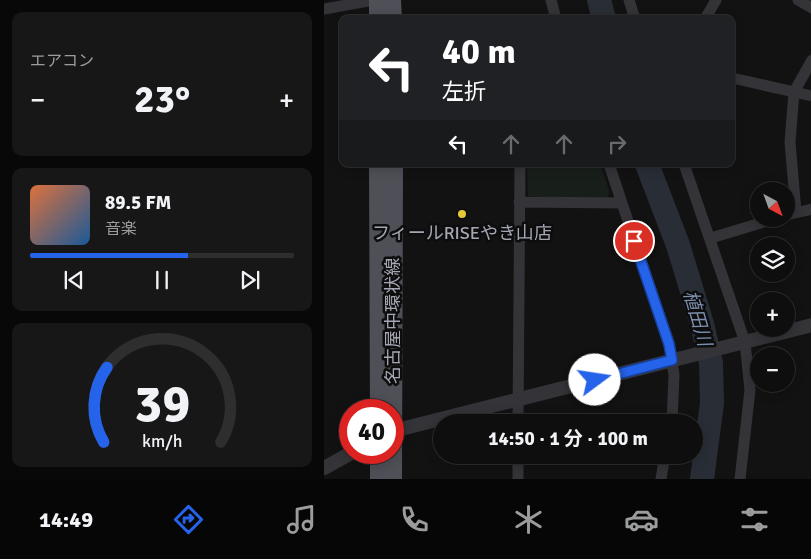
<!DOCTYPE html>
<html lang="ja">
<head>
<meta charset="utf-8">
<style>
	:root { --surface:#0e0e0e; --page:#171717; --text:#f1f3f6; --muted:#9b9c9e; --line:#2e2e2e; --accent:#2563eb }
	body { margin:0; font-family:Signika,"Noto Sans JP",sans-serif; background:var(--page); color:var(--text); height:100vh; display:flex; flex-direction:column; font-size:19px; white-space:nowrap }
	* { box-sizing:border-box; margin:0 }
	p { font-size:16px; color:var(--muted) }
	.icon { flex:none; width:28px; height:28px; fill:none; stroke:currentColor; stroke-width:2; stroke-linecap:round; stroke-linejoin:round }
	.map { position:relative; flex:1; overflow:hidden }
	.sheet { display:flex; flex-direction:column; gap:12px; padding:12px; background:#080808; width:324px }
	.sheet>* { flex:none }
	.banner { position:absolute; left:15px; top:15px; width:396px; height:152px; border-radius:10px; box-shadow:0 2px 12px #0003,0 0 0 1px var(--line); background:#202124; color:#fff; overflow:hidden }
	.needle { width:32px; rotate:139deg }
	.buttons { position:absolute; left:426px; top:182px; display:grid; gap:10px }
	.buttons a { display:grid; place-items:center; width:45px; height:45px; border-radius:50%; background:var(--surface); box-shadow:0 2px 12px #0003,0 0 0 1px var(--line); font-size:25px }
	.speed { position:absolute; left:15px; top:399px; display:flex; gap:10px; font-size:25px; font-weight:700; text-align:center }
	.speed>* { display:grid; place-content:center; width:65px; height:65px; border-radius:50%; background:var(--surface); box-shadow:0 2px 12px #0003,0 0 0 1px var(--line); line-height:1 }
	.speed .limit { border:8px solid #d22; background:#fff; color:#111 }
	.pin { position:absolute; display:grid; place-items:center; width:42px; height:42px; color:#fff; margin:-21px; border:2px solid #fff; border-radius:50%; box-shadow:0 1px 5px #0007 }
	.me { position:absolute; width:55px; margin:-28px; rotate:76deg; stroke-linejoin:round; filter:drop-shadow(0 0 4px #0008) }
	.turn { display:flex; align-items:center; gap:18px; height:105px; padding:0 20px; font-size:22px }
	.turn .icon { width:65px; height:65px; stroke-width:2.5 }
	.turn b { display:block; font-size:35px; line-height:42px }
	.lanes { display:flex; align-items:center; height:48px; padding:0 20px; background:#0003; justify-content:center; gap:25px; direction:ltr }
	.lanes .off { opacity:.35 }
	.big { font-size:38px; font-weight:700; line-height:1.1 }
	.sheet .tile { flex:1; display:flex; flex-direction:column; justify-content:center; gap:8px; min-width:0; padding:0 18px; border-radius:10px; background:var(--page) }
	.sheet .dial { align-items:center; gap:0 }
	.dial svg { height:130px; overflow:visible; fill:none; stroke:var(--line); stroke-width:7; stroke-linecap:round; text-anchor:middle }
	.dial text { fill:var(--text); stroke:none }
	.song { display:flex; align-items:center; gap:15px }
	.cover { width:60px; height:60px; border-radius:8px; background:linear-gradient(135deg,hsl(20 70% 55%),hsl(210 70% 35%)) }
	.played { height:5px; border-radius:2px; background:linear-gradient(90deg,var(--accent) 60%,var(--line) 60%) }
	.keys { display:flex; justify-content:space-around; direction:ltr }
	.heat { display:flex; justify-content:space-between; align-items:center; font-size:28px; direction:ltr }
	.trip { position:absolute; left:109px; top:414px; width:270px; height:50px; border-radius:25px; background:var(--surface); box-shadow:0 2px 12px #0003,0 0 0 1px var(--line); font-weight:700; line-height:50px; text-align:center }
	.dock { display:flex; height:80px; justify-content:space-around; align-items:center; background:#060606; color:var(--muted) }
	.dock .icon { width:35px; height:35px }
	.dock .selected { color:var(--accent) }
	.dock b { font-size:22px; color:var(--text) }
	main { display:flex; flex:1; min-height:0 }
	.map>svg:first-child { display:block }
</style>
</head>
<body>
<main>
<section class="sheet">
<div class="tile"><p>エアコン</p>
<div class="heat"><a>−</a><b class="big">23°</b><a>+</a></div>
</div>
<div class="tile">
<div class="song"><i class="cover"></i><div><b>89.5 FM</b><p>音楽</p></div></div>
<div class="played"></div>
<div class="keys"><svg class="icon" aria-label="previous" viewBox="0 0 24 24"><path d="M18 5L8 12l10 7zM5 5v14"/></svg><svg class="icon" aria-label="pause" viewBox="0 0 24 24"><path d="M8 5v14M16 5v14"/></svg><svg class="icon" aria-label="next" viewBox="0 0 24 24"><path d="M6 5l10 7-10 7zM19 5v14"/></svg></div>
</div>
<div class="tile dial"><svg viewBox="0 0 100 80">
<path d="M14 69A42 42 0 1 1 86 69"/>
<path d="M14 69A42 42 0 0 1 16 23" stroke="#2563eb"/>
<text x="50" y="56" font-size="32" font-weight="700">39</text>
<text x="50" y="72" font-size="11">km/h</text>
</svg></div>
</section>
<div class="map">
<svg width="488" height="479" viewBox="0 0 488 479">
	<rect width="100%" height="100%" fill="#121213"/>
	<path fill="#181e1a" d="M203 164H276L285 190 284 199 204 196Z"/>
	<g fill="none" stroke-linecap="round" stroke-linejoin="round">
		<path stroke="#292e36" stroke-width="24" d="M275 0 280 19
			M323 164 354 245 378 324 387 363 388 403 378 479"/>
		<path stroke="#333338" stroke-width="11" d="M227 0 232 19
			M305 0 311 19
			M474 0 488 8
			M0 9 50 0
			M381 19 392 0
			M408 78 488 96
			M285 164 345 344 350 375 348 422
			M360 164 421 342 426 390 416 479
			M195 202 298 203
			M472 212 466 142 470 92 488 60
			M462 215 488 209
			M387 238 450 219
			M194 422 196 164
			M194 455V479
			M337 479 341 455"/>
		<path stroke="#333338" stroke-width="14" d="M69 431 488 325
			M0 468 29 452"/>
		<path stroke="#4f5057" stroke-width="18" d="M68 0 69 19
			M54 19V0
			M54 164 55 410
			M55 479V452
			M69 479 70 164"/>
	</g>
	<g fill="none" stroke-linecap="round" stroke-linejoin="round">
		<defs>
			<path id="route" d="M271 380 348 360 345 344 310 241"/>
		</defs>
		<use href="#route" stroke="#184099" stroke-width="12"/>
		<use href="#route" stroke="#2563eb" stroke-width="9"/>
	</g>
	<circle fill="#e7c836" stroke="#0d0d0e" stroke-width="2" cx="138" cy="214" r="5"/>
	<g text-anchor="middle" stroke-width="5" stroke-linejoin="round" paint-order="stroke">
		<g font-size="18" fill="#a4a6b3" stroke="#0d0d0e">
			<text x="138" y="239">フィールRISEやき山店</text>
		</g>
		<g font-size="18" fill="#a4a6b3" stroke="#0d0d0e">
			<text transform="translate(69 321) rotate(-90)" y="6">名古屋中環状線</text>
		</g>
		<g font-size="19" font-style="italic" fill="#7c8ead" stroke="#0d0d0e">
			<text transform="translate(374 318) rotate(74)" y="7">植田川</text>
		</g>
	</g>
</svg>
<div class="buttons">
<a><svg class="needle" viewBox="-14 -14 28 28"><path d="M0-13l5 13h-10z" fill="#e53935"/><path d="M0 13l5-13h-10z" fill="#9b9c9e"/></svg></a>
<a><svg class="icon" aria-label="layers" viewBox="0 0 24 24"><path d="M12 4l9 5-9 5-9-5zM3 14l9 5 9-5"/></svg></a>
<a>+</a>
<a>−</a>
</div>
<div class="speed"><div class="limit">40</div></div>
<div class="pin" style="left:310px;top:241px;background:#d93025"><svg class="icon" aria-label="arrive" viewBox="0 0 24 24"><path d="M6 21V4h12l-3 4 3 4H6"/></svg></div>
<svg class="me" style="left:271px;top:380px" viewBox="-20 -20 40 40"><circle r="19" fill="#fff"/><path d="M0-13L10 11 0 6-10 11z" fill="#2563eb"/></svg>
<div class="trip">14:50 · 1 分 · 100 m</div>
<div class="banner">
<div class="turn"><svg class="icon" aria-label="left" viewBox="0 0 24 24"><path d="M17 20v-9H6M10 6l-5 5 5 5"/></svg><div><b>40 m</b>左折</div></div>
<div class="lanes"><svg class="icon" aria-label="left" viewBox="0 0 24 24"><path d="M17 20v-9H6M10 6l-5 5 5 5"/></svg><svg class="icon off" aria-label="ahead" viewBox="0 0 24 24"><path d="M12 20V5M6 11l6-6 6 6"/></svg><svg class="icon off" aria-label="ahead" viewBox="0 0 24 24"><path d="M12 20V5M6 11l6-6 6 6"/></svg><svg class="icon off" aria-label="right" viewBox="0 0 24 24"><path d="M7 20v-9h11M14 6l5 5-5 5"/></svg></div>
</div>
</div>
</main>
<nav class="dock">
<b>14:49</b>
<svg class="icon selected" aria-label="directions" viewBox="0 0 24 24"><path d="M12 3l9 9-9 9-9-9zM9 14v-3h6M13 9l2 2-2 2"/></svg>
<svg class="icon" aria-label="music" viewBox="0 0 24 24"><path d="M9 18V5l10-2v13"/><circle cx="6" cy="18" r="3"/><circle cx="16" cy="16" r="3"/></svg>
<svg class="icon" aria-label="phone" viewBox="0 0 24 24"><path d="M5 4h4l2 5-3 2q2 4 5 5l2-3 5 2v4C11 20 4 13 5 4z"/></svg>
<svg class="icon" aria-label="climate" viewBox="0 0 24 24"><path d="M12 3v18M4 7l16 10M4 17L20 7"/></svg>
<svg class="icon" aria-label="car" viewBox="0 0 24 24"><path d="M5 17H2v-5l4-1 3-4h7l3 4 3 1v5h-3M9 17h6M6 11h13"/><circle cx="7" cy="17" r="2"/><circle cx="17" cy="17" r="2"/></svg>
<svg class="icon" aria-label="filters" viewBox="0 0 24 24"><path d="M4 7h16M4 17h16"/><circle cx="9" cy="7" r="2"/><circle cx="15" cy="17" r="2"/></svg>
</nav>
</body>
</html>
